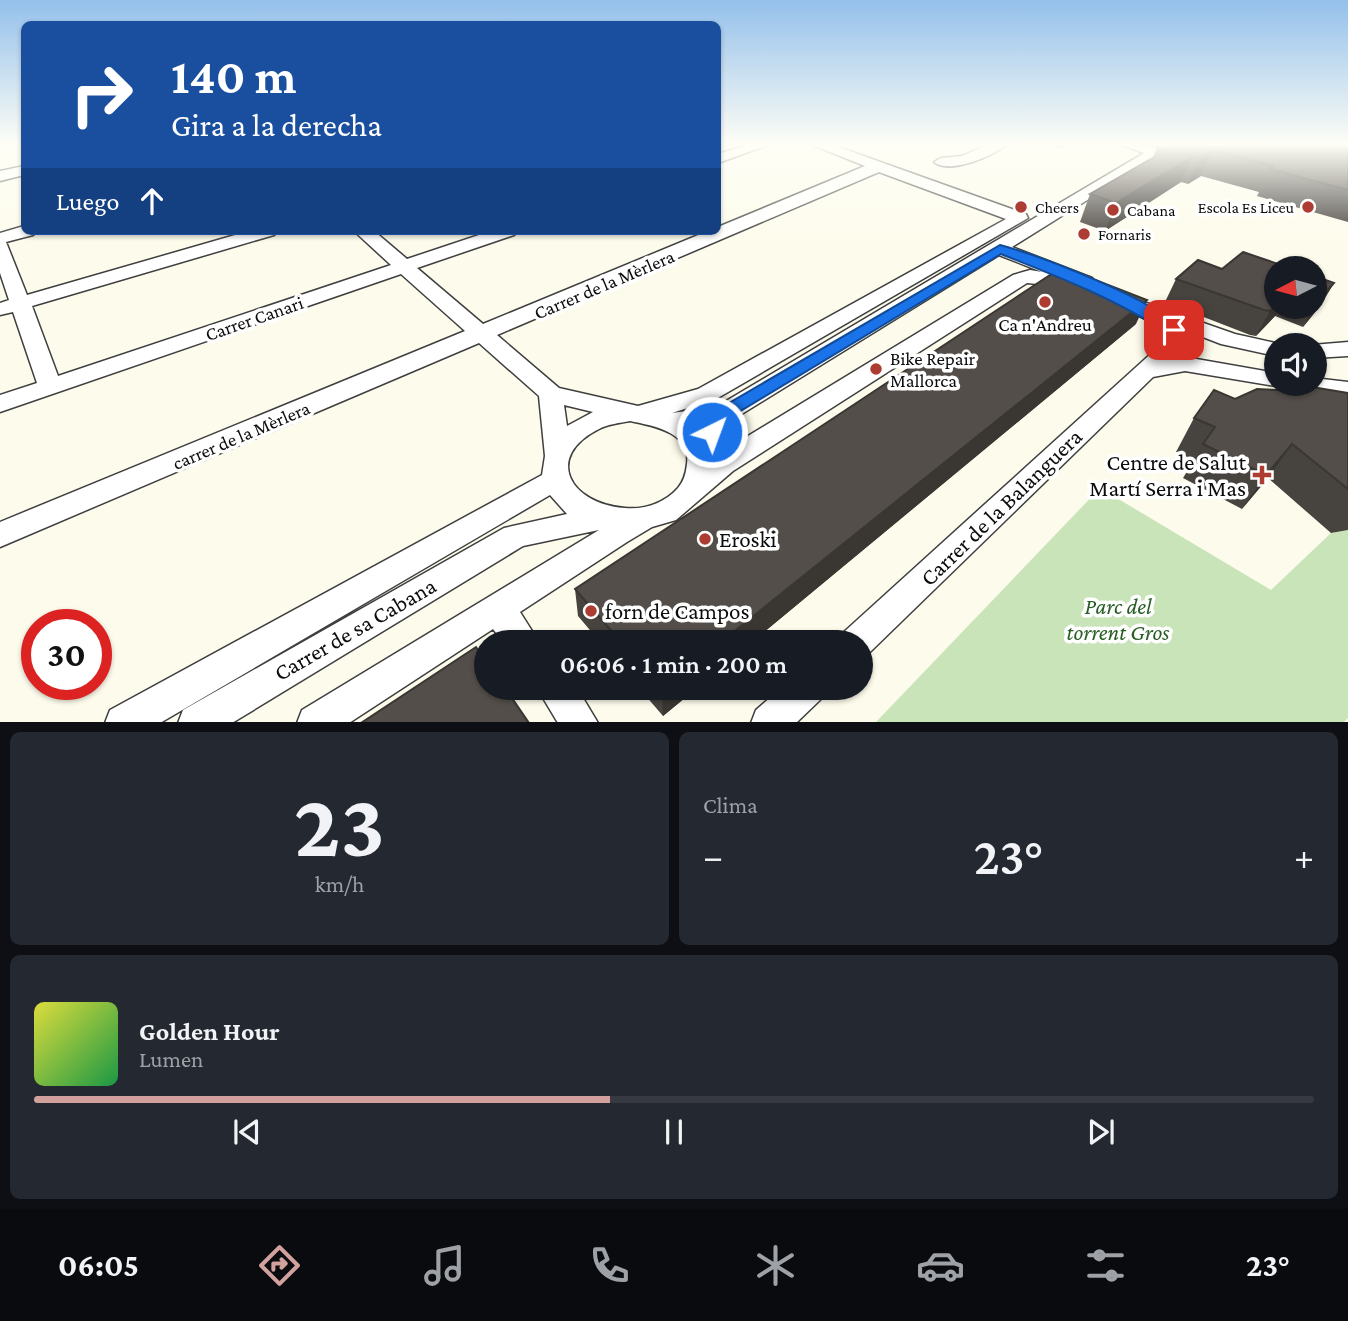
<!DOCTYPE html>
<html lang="es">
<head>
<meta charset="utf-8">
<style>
	:root { --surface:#171b24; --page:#242831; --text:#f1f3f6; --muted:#9ea1a6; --line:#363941; --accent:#d2a19e }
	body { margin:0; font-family:"Crimson Pro",serif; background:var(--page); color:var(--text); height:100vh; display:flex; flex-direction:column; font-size:26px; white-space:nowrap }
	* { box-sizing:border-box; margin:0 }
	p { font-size:23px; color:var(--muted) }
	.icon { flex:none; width:38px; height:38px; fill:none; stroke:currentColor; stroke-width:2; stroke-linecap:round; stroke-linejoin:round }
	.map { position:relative; height:722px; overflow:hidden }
	.details { display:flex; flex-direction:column; gap:10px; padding:10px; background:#0d0f14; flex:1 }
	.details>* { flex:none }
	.banner { position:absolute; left:21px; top:21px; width:700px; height:214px; border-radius:10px; box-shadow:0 2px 5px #0004; background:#1a4fa0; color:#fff; overflow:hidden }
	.needle { width:46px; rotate:264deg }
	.fabs { position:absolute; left:1264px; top:256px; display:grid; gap:14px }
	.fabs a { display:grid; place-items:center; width:63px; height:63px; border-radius:50%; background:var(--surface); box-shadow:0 2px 5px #0004; font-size:35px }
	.speed { position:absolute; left:21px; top:609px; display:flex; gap:14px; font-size:35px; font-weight:700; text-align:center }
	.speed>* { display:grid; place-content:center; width:91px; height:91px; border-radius:50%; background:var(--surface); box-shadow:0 2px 5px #0004; line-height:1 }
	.speed .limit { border:10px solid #d22; background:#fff; color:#111 }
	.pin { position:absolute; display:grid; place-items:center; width:60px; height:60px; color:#fff; margin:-30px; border-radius:14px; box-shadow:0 4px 10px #0006 }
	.me { position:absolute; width:77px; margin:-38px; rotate:42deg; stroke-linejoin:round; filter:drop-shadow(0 0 5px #0008) }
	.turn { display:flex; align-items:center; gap:24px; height:147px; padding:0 35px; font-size:32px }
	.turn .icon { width:91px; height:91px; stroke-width:2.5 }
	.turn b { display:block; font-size:49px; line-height:60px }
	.then { display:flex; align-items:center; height:66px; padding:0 35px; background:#0003; gap:14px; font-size:26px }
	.big { font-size:52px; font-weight:600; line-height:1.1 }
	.details .tile { flex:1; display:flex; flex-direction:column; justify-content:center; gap:10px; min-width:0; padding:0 24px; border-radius:10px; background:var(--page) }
	.details .dial { align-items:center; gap:0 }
	.dial b { font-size:91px; line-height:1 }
	.song { display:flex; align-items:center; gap:21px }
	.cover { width:84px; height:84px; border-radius:10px; background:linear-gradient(135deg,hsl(60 70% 55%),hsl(140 70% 35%)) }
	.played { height:7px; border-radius:4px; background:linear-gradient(90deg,var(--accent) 45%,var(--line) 45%) }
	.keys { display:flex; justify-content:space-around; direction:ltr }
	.heat { display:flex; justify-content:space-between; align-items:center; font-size:38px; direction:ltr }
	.details .tiles { flex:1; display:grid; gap:10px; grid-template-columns:1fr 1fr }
	.tile:last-child { grid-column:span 2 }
	.trip { position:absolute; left:474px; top:630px; width:399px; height:70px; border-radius:35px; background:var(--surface); box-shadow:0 2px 5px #0004; font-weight:600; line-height:70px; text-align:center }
	.dock { display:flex; height:112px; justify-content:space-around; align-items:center; background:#090b0e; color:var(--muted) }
	.dock .icon { width:49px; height:49px }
	.dock .selected { color:var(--accent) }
	.dock b { font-size:32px; color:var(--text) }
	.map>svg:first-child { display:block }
</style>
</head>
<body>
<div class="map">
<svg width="1348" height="723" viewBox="0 0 1348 723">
	<rect width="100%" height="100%" fill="#fdfcec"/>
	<path fill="#cae4ba" d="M1100 488 1271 590 1331 533 1348 530V718L1344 722H876Z"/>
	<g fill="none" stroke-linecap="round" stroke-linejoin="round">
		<defs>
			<path id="street" d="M751 144H771L718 163V154Z
				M810 144H830L1026 214 1028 218 716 399 672 413 716 407 1144 153 1119 144 1155 147 1160 144H1177L1012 247 1092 278 1095 282 1092 286 1085 288 1067 282 1058 286 1027 283 733 471 676 520 652 527 627 542 520 612 539 642H503L493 629 349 723H297L302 710 599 530 523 546 232 723H178L183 710 504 528 567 514 550 495 160 723H105L110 710 542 475 545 456 539 396 479 343 0 547V522L465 331 401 274 0 412V395L37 383 13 312 0 315V303L9 300 0 273V233L24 226V231H36L33 235 6 242 27 295 249 231H277L274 235 32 306 58 376 391 265 354 231H374L407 259 491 231H517L514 235 417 268 483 324 708 231H718V227L865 166ZM879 172 1006 219 698 389 638 406 559 388 497 335ZM999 255 1042 272 1030 270 1013 275 715 456 698 427 732 420ZM564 405 593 412 567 426ZM630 421C654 426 691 432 687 464 686 473 684 481 678 488 665 503 644 510 625 508 570 504 543 457 599 429 608 424 620 423 630 421Z
				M989 144H1007C995 156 948 175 934 162L941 158 962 156Z
				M24 166V175L0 181V171Z
				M1115 292 1235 334 1284 345H1276V356L1221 344 1182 329 1188 341 1170 360 1185 357 1276 373V383H1314V378L1348 382V398L1185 371 1153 377 869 653 861 656V642H840L845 631 1166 340 1154 323 1108 302 1105 298 1108 294Z
				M1348 342V356L1314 358 1312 345Z
				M537 688H577L598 723H558Z
				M781 688H825L820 700 796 723H751L756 710Z"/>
		</defs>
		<use href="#street" stroke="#3f3f3f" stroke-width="3"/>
		<use href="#street" fill="#fff" fill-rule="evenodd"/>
	</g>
	<path fill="#47433f" d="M1047 144H1070L1061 148Z
		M1348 144V222L1257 196 1259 192 1201 176 1188 184 1181 182 1105 231 1080 222 1090 194 1153 158 1157 147Z
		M1222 269 1276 306H1314V276L1334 283 1320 306 1303 327 1275 316 1256 336 1250 335 1165 302 1176 279Z
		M1136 324 752 642H600L578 616 575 589Z
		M1294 384 1348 393V530L1331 533 1268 478 1242 509 1183 478 1194 460 1176 452 1194 418 1235 399 1290 391Z
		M639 688H697L663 716Z"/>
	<path fill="#3a3733" d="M1063 144H1070L1061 148Z
		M1212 150 1201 176 1188 184 1200 158Z
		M1193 156 1181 182 1105 231 1116 203Z
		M1334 283 1320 306 1303 327 1317 302Z
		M1147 300 1136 324 752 642H721Z
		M1276 306H1281L1275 316 1256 336 1270 311Z
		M1292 444 1268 478 1242 509 1266 475Z
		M665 688H697L663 716 662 690Z"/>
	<path fill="#534e49" stroke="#3a3733" stroke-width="2" d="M1162 144H1348V190L1270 169 1274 166 1212 150 1200 158 1193 156 1116 203 1090 194 1168 149 1157 147Z
		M1243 252 1290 268H1276V306L1270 311 1264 310 1176 279 1198 260 1222 269Z
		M1062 267 1147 300 721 642H621L575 589Z
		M1314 276 1334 283 1317 302 1314 301Z
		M1294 384 1348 393V489L1292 444 1266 475 1203 444 1215 427 1194 418 1214 390 1235 399 1257 389 1298 391Z
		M476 647 486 661V688H505L529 723H361Z"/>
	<linearGradient id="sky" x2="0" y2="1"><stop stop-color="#94c0eb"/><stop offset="0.59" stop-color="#fefef6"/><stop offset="1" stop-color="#fefef6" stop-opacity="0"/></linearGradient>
	<rect width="1348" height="245" fill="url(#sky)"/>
	<path fill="#1a73e8" stroke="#114b97" stroke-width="2" d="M1000 245C1041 256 1156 300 1182 330L1174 335 1169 334C1116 299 1059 277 1001 254L729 418 718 437H706L703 432 717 410Z"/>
	<g fill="#ad3d32" stroke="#fff" stroke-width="2.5">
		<circle cx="1021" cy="207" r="7"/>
		<circle cx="1308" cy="207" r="7"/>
		<circle cx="1113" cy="210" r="7"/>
		<circle cx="1084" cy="234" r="7"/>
		<circle cx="1045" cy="302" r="7"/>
		<circle cx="876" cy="369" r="7"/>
		<path d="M1258.5 464.5h7v7h7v7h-7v7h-7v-7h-7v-7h7z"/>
		<circle cx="705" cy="539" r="7"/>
		<circle cx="591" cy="611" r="7"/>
	</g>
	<g text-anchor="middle" stroke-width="7" stroke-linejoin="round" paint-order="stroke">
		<g font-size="16" fill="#0c0c0c" stroke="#fff" text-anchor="start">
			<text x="1035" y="213">Cheers</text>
			<text x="1294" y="213" text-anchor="end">Escola Es Liceu</text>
			<text x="1127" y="216">Cabana</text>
			<text x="1098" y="240">Fornaris</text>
		</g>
		<g font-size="19" fill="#0c0c0c" stroke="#fff">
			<text transform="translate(604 284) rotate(-23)" y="7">Carrer de la Mèrlera</text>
			<text transform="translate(254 318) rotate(-19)" y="7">Carrer Canari</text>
			<text transform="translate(241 435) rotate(-23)" y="7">carrer de la Mèrlera</text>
		</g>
		<g font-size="19" fill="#0c0c0c" stroke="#fff">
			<text x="1045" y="331">Ca n'Andreu</text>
			<text x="890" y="365" text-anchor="start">Bike Repair<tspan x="890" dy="22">Mallorca</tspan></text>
		</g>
		<g font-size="23" fill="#0c0c0c" stroke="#fff" text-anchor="start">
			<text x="1246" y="470" text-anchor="end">Centre de Salut<tspan x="1246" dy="26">Martí Serra i Mas</tspan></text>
			<text x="719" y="547">Eroski</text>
			<text x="605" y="619">forn de Campos</text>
		</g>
		<g font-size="23" fill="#0c0c0c" stroke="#fff">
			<text transform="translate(1001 507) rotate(-44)" y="8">Carrer de la Balanguera</text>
			<text transform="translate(355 629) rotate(-30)" y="8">Carrer de sa Cabana</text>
		</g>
		<g font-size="23" font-style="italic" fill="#275c23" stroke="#fff">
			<text x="1118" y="614">Parc del<tspan x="1118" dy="26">torrent Gros</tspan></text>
		</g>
	</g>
</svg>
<div class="fabs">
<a><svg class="needle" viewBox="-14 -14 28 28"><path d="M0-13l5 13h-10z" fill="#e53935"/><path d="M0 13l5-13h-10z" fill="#9ea1a6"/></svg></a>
<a><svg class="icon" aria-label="sound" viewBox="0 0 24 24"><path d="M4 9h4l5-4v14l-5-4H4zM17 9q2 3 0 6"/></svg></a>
</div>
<div class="speed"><div class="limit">30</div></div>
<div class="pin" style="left:1174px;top:330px;background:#d93025"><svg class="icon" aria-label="arrive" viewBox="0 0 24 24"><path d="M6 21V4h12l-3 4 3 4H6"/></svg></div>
<svg class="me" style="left:712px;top:432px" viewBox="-20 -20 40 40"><circle r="17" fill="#1a73e8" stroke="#fff" stroke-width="3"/><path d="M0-11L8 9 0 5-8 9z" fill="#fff"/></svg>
<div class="trip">06:06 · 1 min · 200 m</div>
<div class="banner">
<div class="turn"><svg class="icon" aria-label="right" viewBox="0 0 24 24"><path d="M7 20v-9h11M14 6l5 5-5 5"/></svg><div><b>140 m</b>Gira a la derecha</div></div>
<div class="then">Luego<svg class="icon" aria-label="ahead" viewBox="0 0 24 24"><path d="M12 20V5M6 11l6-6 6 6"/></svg></div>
</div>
</div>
<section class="details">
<div class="tiles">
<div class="tile dial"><b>23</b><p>km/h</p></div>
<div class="tile"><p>Clima</p>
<div class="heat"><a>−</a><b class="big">23°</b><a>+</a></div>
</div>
<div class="tile">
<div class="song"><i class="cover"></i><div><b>Golden Hour</b><p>Lumen</p></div></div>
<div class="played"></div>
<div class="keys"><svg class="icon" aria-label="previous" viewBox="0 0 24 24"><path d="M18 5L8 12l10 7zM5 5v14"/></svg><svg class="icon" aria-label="pause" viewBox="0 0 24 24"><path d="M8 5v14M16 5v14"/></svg><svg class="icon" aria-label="next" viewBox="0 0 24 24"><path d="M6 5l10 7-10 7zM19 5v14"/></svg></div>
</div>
</div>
</section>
<nav class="dock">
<b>06:05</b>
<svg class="icon selected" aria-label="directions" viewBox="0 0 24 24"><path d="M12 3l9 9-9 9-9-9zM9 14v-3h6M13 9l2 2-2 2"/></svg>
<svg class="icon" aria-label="music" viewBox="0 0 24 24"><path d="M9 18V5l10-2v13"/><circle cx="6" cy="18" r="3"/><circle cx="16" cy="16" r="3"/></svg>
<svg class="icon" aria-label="phone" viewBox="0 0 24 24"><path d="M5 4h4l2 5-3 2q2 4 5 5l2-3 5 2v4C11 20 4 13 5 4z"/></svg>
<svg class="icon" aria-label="climate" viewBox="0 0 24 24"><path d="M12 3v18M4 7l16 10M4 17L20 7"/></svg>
<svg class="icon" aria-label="car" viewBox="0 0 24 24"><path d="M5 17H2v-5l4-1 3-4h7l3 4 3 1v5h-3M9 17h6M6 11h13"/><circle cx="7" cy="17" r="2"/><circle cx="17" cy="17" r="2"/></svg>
<svg class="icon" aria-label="filters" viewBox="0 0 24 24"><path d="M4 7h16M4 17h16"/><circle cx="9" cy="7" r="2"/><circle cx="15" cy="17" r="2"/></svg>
<b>23°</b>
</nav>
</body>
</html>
